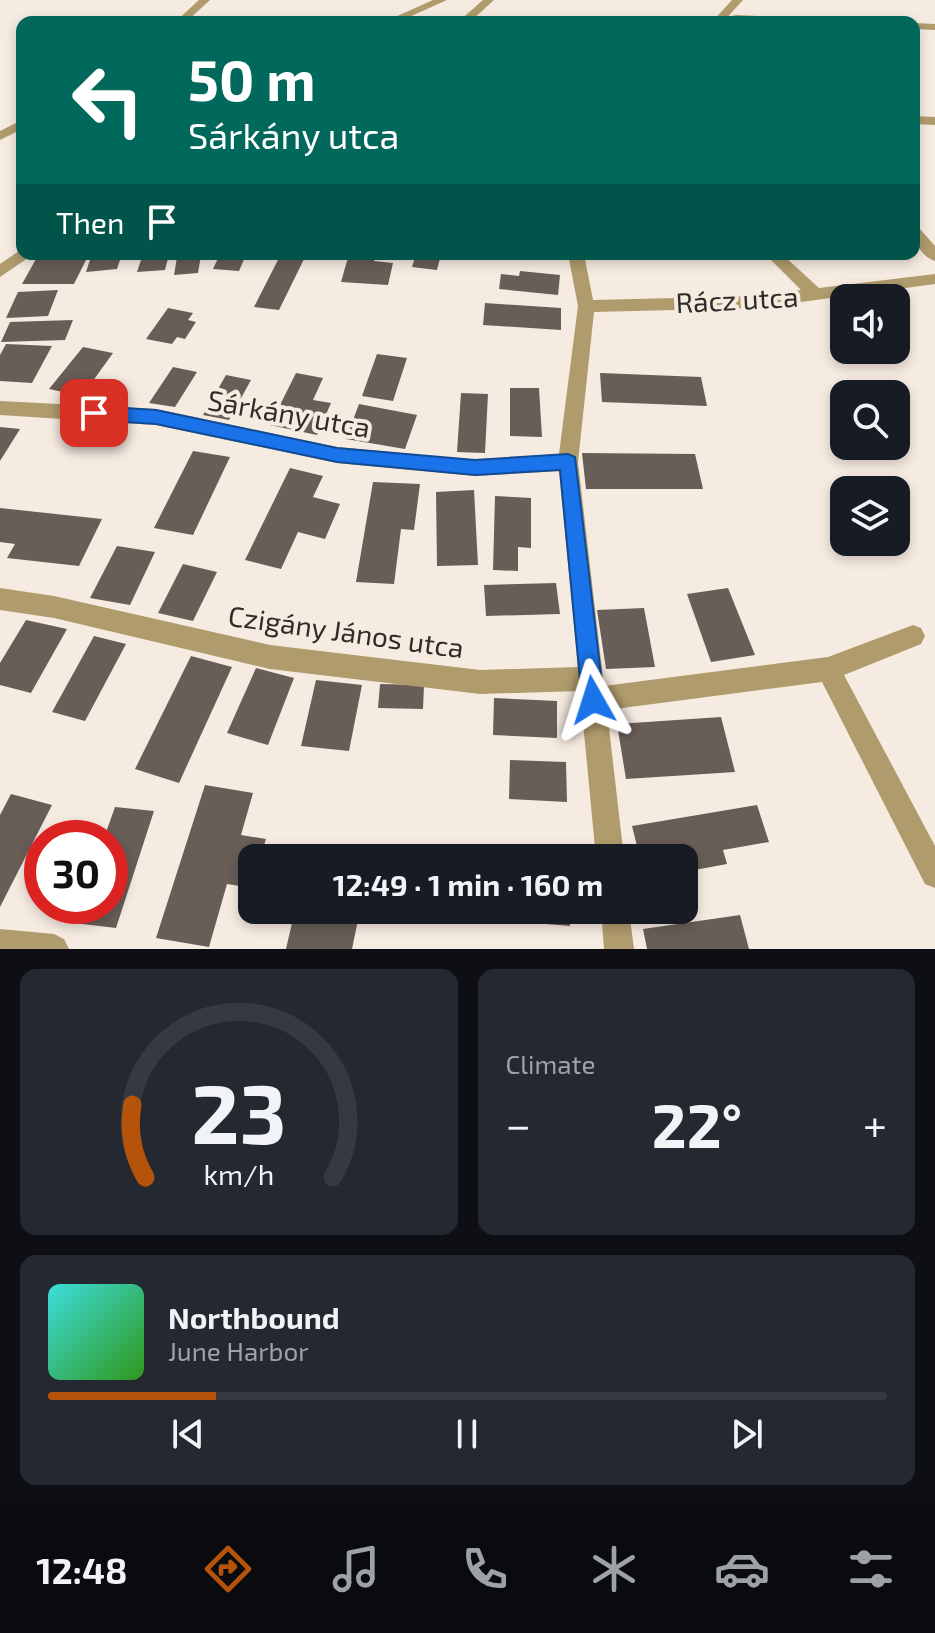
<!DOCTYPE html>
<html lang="en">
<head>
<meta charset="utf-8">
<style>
	:root { --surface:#171b24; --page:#242831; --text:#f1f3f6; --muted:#9ea1a6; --line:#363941; --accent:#b45309 }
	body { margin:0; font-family:"Exo 2",sans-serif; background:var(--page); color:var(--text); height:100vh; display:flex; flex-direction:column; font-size:30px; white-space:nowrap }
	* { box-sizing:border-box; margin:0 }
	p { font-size:26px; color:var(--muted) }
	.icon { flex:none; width:44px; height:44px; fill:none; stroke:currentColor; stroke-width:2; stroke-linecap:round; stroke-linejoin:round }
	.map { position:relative; height:949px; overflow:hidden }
	.details { display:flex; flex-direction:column; gap:20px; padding:20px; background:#0d0f14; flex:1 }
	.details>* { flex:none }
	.hud { position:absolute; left:16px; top:16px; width:904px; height:244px; border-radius:16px; box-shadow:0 4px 12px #0003; background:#00695c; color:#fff; overflow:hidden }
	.controls { position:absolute; left:830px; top:284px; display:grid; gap:16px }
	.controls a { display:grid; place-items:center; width:80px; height:80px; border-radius:16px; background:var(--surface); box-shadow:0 4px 12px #0003; font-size:40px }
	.speed { position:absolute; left:24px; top:820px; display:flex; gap:16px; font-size:40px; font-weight:700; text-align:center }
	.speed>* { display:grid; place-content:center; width:104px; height:104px; border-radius:50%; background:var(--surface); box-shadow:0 4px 12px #0003; line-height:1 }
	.speed .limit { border:12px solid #d22; background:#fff; color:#111 }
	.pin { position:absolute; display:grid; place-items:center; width:68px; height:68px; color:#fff; margin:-34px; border-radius:16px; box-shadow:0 4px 12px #0006 }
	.me { position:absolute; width:88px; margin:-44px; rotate:354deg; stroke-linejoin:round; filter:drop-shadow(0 0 6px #0008) }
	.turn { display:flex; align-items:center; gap:28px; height:168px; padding:0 40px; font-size:36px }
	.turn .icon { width:104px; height:104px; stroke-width:2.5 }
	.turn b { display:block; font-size:56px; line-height:68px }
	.then { display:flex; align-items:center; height:76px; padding:0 40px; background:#0003; gap:16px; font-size:30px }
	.big { font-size:60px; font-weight:700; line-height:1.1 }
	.details .card { flex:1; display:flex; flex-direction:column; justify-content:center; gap:12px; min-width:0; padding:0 28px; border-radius:16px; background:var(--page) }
	.details .dial { align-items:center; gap:0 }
	.dial svg { height:208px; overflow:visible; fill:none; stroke:var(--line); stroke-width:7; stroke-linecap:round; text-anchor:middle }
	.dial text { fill:var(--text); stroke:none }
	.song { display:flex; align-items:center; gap:24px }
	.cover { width:96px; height:96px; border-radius:12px; background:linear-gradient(135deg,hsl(180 70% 55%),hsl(110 70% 35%)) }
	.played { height:8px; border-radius:4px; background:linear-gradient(90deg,var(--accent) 20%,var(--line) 20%) }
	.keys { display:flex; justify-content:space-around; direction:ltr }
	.heat { display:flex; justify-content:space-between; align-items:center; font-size:44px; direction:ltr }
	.details .tiles { flex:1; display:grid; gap:20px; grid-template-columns:1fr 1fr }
	.card:last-child { grid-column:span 2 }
	.trip { position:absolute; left:238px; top:844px; width:460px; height:80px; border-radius:16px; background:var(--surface); box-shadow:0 4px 12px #0003; font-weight:700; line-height:80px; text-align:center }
	.tabs { display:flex; height:128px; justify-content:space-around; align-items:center; background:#090b0e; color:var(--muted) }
	.tabs .icon { width:56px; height:56px }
	.tabs .active { color:var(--accent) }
	.tabs b { font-size:36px; color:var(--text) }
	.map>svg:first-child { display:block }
</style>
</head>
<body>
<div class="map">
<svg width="935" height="949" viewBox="0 0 935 949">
	<rect width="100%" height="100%" fill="#f6ebe1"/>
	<path fill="#695d57" d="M92 254H122L117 269 86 272Z
		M143 254H169L165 270 137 272Z
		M220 254H257L256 258 245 257 239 271 213 269Z
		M281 254 305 257 279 310 254 307Z
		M349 254H376L374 261 393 263 388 285 341 282Z
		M416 254H441L437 270 412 267Z
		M201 255 198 273 174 275 177 257Z
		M87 258 74 284H22L36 259Z
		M520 271 560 275 558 295 499 289 501 274 519 276Z
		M58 290 48 316 6 318 18 292Z
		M485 303 561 308V330L483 325Z
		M168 308 193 313 188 320 196 322 185 339 177 337 172 344 146 339Z
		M73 320 65 340 1 342 10 322Z
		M6 344 52 346 32 383 0 381V355Z
		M83 347 113 353 82 396 49 389Z
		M377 354 407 358 393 401 362 396Z
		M173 367 197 372 175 407 149 403Z
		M296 373 323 378 313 400 331 403 317 435 270 425Z
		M600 373 701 377 707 406 602 402Z
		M226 375 251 380 229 420 203 415Z
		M510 388H539L542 437 510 436Z
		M461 393 488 394 485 453 457 452Z
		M359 404 417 415 405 449 346 439Z
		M0 427 20 429 0 461Z
		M193 451 230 457 193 535 154 528Z
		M582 453 695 454 703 489H586Z
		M290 468 323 476 313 497 340 504 325 539 298 532 281 569 245 560Z
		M373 482 420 484 414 530 401 529 394 584 356 582Z
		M474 490 478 565 437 566 436 492Z
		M495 496 531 498V548L518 547V571L493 570Z
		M0 508 102 519 79 566 7 558 15 544 0 542Z
		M117 546 155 552 130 605 90 598Z
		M183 564 217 572 193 621 158 613Z
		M556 583 560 614 486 616 484 585Z
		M728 588 755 655 711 662 687 594Z
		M644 608 655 667 606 669 597 610Z
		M26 620 67 629 31 693 0 685V663Z
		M94 636 126 644 85 721 52 712Z
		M191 656 232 667 179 783 135 769Z
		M256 668 294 678 268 745 227 733Z
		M316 680 362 685 349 751 301 746Z
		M380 684 424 685 423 709 378 708Z
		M494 698 557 701V738L493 735Z
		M721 717 735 772 626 779 617 724Z
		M510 760 566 762 567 802 509 799Z
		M205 785 253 793 241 835 266 839 260 858H252V888L227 884 209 947 156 938Z
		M11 794 52 805 0 907V815Z
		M757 805 769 842 723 850 727 864 684 872V858H640L632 826Z
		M115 807 154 811 116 928 74 923 80 906H110V838H104Z
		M487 848 568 854V858H486Z
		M295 910H360L352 949H286Z
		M484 910H569L570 926 484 919Z
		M740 915 749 949H647L643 929Z"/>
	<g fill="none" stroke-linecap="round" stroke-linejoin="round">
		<path fill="#b09b6c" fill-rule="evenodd" d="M199 0H210L186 22H175Z
			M433 0H447L398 22H384Z
			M483 0H494L470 22H458Z
			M732 0H743L723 22H712Z
			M736 15 822 19 827 22 732 20V16Z
			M914 23 935 24V30L914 29Z
			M914 116 935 117V125L914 124Z
			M22 120V129L0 140V131Z
			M914 226 919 228 935 246V261C920 256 914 241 914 226Z
			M22 249V254H30L28 258 0 277V264Z
			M568 254H584L593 300 756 296 801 290 765 254H782L819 288 935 274V284L756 308 594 312 578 462 604 686 828 657 913 625 921 628 925 636 921 644 844 675 935 846V888L925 884 822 682 607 710 624 858H596L580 691 480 694 270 669 54 618 0 610V588L54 596 270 645 480 670 578 667 559 471 475 476 337 463 156 425 0 415V401L156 409 337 447 475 460 559 454 578 306Z
			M601 910H629L634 949H604Z
			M0 929 54 934 64 939 69 949H0Z"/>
	</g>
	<path fill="#1a73e8" stroke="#114b97" stroke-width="2" d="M94 406 156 410 337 448 475 460 568 454 575 457 604 700 601 708 593 711 585 708 582 700 560 470 475 475 337 462 156 424 94 420 85 413Z"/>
	<g text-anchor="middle" stroke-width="8" stroke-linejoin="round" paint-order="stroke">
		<g font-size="28" fill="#302c28" stroke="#f6ebe1">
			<text transform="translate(737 300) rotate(-3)" y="10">Rácz utca</text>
			<text transform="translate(289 414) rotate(10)" y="10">Sárkány utca</text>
			<text transform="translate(346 632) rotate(8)" y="10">Czigány János utca</text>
		</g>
	</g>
</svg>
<div class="controls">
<a><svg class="icon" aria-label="sound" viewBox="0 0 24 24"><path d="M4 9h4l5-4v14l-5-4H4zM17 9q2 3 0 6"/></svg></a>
<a><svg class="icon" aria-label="search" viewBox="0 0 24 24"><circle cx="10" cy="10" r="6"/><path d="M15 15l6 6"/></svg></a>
<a><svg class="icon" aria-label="layers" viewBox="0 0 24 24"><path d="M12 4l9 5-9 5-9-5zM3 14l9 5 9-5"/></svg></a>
</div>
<div class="speed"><div class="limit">30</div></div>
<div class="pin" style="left:94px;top:413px;background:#d93025"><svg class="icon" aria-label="arrive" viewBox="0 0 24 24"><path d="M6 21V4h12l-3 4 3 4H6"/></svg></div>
<svg class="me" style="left:593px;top:700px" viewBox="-20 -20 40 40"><path d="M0-17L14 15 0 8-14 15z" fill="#1a73e8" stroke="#fff" stroke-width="4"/></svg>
<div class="trip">12:49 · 1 min · 160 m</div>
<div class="hud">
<div class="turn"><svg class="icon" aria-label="left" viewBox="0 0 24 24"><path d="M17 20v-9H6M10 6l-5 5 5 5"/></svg><div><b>50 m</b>Sárkány utca</div></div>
<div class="then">Then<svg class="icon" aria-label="arrive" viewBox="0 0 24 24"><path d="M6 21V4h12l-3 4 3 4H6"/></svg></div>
</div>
</div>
<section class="details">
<div class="tiles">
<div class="card dial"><svg viewBox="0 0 100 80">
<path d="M14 69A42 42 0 1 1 86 69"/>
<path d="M14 69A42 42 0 0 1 9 41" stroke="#b45309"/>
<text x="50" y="56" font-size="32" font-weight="700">23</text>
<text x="50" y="72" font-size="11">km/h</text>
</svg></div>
<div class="card"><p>Climate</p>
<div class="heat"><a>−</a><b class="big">22°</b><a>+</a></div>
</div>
<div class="card">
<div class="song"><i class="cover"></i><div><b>Northbound</b><p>June Harbor</p></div></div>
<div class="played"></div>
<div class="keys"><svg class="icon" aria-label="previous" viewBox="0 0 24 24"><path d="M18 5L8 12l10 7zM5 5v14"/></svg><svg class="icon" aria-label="pause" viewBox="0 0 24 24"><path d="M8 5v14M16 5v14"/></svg><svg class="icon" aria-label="next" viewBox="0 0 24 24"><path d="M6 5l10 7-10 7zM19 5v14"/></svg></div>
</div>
</div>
</section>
<nav class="tabs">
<b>12:48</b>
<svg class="icon active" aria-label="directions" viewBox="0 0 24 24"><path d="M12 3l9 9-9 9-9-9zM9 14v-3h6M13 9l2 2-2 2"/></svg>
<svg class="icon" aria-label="music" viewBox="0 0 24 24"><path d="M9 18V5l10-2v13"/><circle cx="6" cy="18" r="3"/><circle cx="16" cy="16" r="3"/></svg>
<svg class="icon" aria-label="phone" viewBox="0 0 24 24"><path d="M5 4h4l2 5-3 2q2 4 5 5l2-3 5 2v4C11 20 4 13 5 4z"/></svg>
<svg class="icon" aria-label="climate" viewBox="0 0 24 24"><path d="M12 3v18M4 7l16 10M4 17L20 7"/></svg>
<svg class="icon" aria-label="car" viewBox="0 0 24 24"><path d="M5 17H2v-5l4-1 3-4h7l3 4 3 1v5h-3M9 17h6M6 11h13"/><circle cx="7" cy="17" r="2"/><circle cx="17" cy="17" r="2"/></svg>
<svg class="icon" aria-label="filters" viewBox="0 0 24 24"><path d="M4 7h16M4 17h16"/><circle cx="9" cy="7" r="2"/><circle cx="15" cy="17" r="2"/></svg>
</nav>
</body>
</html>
